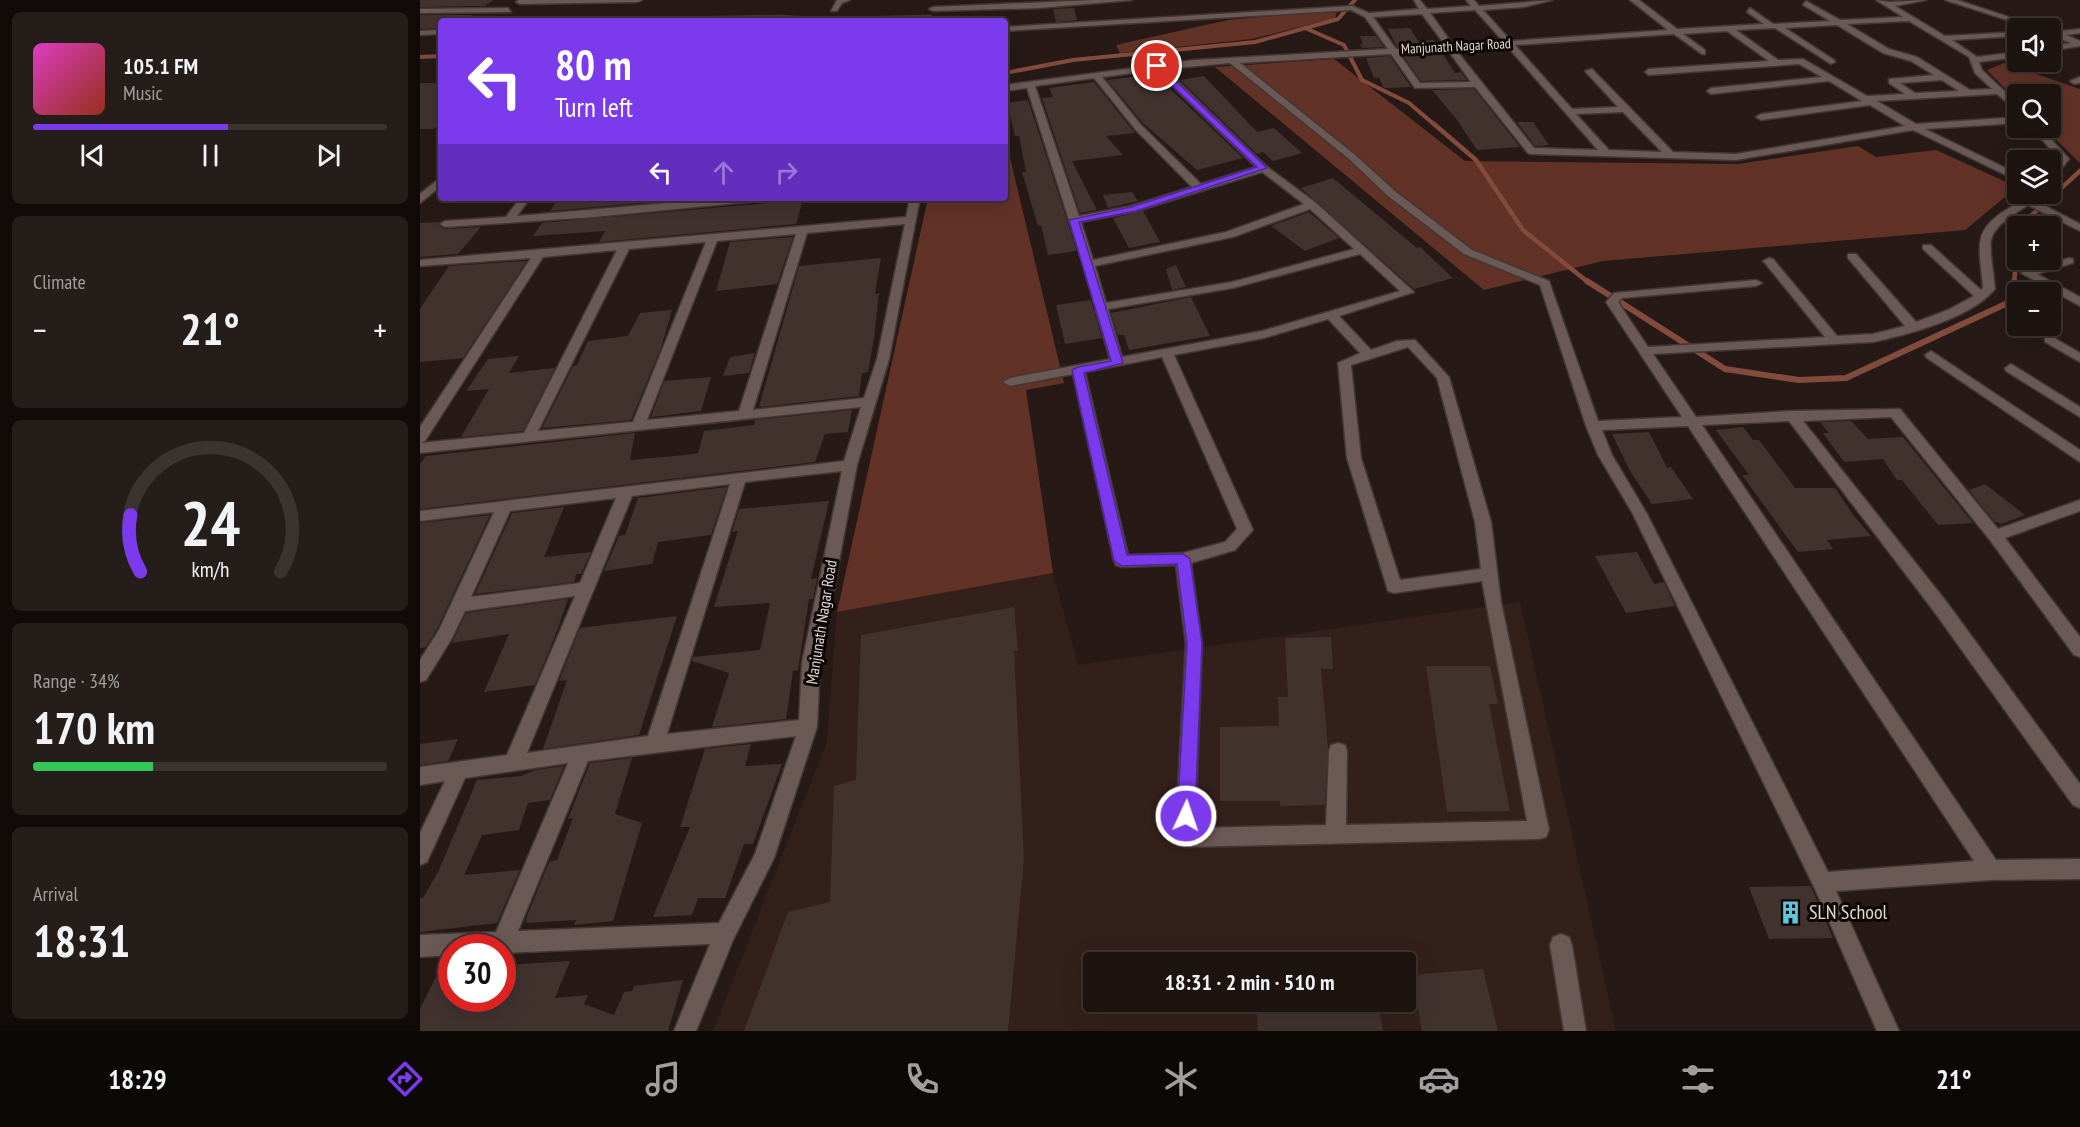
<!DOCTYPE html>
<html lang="en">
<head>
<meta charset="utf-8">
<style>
	:root { --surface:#1d1410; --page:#251d19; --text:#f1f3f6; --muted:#a09e9f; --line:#3b3330; --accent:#7c3aed }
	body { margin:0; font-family:"PT Sans Narrow",sans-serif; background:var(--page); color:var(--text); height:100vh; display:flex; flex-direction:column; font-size:22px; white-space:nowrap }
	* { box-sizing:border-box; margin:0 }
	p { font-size:20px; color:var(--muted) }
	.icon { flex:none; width:33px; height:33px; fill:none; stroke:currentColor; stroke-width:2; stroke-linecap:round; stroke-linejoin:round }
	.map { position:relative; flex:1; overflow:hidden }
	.drawer { display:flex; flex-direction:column; gap:12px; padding:12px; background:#100b09; width:420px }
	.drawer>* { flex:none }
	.banner { position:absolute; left:18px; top:18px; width:570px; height:183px; border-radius:6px; box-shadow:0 6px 24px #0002,0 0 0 2px var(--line); background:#7c3aed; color:#fff; overflow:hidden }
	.buttons { position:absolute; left:1587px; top:18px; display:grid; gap:12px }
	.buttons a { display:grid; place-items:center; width:54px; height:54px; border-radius:6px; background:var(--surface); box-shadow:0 6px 24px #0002,0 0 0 2px var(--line); font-size:30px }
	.speed { position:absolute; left:18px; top:934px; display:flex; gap:12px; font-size:30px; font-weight:700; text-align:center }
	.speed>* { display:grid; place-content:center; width:78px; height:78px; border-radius:50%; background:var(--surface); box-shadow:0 6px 24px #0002,0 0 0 2px var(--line); line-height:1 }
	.speed .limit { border:9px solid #d22; background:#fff; color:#111 }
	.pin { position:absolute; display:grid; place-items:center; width:51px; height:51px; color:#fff; margin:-26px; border:3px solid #fff; border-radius:50%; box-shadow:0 2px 6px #0007 }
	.me { position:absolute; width:66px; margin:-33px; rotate:3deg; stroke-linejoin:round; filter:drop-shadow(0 0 4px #0008) }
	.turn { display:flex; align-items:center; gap:21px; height:126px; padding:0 18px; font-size:27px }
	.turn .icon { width:78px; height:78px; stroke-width:2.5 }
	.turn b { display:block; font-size:42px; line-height:51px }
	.lanes { display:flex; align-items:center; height:57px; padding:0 18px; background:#0003; justify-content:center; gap:30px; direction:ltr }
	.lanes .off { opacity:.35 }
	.big { font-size:45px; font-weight:700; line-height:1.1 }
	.drawer .card { flex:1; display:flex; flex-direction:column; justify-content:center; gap:9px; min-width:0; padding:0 21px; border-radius:9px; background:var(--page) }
	.drawer .dial { align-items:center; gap:0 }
	.dial svg { height:156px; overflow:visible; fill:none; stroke:var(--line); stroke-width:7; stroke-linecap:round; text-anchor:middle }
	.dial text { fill:var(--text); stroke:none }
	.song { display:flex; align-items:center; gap:18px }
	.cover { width:72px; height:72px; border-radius:9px; background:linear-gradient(135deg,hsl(310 70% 55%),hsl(10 70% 35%)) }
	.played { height:6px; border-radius:3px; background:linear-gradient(90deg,var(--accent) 55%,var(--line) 55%) }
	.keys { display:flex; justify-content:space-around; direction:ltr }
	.heat { display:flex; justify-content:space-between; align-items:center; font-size:33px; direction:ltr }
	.charge { height:9px; border-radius:4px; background:linear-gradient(90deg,#34c759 34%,var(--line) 0) }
	.trip { position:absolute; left:663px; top:952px; width:333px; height:60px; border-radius:6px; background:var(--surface); box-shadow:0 6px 24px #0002,0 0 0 2px var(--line); font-weight:700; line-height:60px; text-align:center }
	.menu { display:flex; height:96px; justify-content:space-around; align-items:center; background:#0c0806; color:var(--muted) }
	.menu .icon { width:42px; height:42px }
	.menu .active { color:var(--accent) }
	.menu b { font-size:27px; color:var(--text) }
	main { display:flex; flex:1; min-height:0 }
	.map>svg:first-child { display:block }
</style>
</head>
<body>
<main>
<section class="drawer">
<div class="card">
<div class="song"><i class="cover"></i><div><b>105.1 FM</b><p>Music</p></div></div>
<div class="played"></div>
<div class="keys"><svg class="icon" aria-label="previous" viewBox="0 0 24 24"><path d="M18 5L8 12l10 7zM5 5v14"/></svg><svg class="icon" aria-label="pause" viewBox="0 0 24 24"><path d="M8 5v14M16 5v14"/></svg><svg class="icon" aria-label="next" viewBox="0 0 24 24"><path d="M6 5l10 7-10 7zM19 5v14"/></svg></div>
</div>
<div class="card"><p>Climate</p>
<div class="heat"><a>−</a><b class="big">21°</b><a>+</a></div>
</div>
<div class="card dial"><svg viewBox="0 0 100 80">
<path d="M14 69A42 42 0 1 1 86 69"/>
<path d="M14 69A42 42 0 0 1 9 40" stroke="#7c3aed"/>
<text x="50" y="56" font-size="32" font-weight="700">24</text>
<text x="50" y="72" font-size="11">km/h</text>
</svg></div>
<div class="card"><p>Range · 34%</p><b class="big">170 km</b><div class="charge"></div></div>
<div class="card"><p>Arrival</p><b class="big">18:31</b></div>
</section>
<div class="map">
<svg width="1660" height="1031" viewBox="0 0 1660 1031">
	<rect width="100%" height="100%" fill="#271a16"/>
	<path fill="#34201b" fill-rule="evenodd" d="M633 573 658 665 1100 602 1196 1031H293L407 742 417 612ZM674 963H986V1002H674Z"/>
	<path fill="#623227" d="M917 10 915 18 832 39 700 53 696 45 808 20Z
		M914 59 1045 161 1318 164 1438 146 1456 157 1516 150 1597 187 1545 230 1183 261 1064 290 795 67Z
		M1584 63 1660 89V163L1624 128H1630V94H1598L1597 101 1567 70Z
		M585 137 644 383 606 390 633 573 417 612 508 198H585Z"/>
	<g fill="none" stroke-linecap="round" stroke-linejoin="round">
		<path stroke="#834b3d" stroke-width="4" d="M885 28 924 45 942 80 989 103 1016 126
			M0 57 21 56
			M585 73 653 60 835 42 918 19 935 0"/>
		<path stroke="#834b3d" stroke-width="4.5" d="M1014 124 1056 160 1103 230 1169 283
			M1600 226 1660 171
			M1594 283 1598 245"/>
		<path stroke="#834b3d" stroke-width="6" d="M1167 281 1305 369 1379 380 1426 378 1592 301 1594 281"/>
	</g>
	<path fill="#41322e" d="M0 0H73L65 6 0 7Z
		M654 8 657 20 636 22 633 9Z
		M0 15H53L46 20 21 21V28L0 29Z
		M990 28 998 41 1014 40 1016 43 977 47 968 29Z
		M940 36H956L964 47 942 48 940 44H943Z
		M1022 53 1035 73 1041 72 1047 80 1001 81 983 56Z
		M970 56 991 87 964 88 959 78H954L946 58Z
		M736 74 744 83 823 158 777 170 723 123 687 80Z
		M784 76 837 132 854 128 882 153 853 161 843 152 837 154 760 80Z
		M674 82 715 133 686 136 703 155 652 161 677 210 660 213 622 98 633 97 629 88Z
		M0 83H21V123L13 129H0Z
		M1054 89 1100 147 1057 150 1037 120 1012 90Z
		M608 100 656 248V251L628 255 621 225 618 226 602 172H606L599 136H595L587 103Z
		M1097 122H1113L1129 145 1115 146Z
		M913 178 997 248 1000 247 1033 278 994 289 881 188Z
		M712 192 718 201 688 208 683 195Z
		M173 198H223L220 203 130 211 136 202Z
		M383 200 376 224 179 242 185 231 113 236 122 223Z
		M723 211 740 242 709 248 693 218Z
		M889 212 919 238 885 251 851 226Z
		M19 222V226L25 229 61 227 38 254 0 257V223Z
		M373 237 357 284 296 291 310 242Z
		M461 258 455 294 459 293 454 338 448 372 442 373 439 396 339 407 379 266Z
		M107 261 43 358 0 362V309L29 266Z
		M756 265 766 287 752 290 746 269Z
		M771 297 790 336 709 350 704 335H698L691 313Z
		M671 300 682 338 645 344 636 305Z
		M252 310 241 348 211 420 122 428 153 366 157 365 168 341 208 336 220 313Z
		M335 353 329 373 303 376 310 357Z
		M99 356 89 373 135 368 103 431 41 437 69 389 46 391 68 359Z
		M291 377 281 411 231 417 244 381Z
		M432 410 428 432 405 434 395 462 0 509V464L6 456 215 433 210 460 266 455 278 453 284 431 334 425 335 420Z
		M1431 421 1448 439 1483 437 1553 523 1518 525 1482 480H1477L1463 459 1424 462 1403 433H1409L1400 422Z
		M1323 427 1333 440H1339L1375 488H1415L1434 516 1451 536 1407 540 1413 549 1378 552 1322 475H1329L1296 430Z
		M1229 432 1247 468 1251 467 1273 499 1232 504 1210 471 1192 434Z
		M1565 484 1605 515 1581 524 1574 521 1549 490Z
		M307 487 291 535 238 542 232 564 184 571 199 536 205 535 218 498Z
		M409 501 391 579 397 578 393 599H389L378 670 373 671 366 719 292 727 309 673 272 661 273 657 340 650 350 603 294 607 318 531 312 532 319 509Z
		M144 507 124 557 171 552 161 574H156L154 582 55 594 92 513Z
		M70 515 17 629 6 647 0 648V523Z
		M1217 552 1234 584 1244 582 1255 606 1206 613 1175 556Z
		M148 599 137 631 115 685 64 692 89 634 32 643 46 613Z
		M594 607 598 651H594L604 859 588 1031H324L368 912 410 902 414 786 436 780 441 635Z
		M257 616 219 735 123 749 147 680 139 681 160 628Z
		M911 637 913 669H901L908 748 905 805 860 806V801H800V727L859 726 858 697H868L865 638Z
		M1006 666H1070L1078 704H1069L1090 811 1027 812Z
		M38 739 28 761 0 765V744Z
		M331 744 325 766 362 764 333 844H324L305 898H278L272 915 233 917 270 827H260L285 749Z
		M212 758 195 814 222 823 193 921 154 925 156 920 106 923 107 920 105 921 127 867 130 861 137 860 153 818 148 819 170 763Z
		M144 766 130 800 108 803 99 830 62 835 44 875 100 870 77 923 0 932V898H3L19 870 57 780 101 776 115 770Z
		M1391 886 1413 938 1349 939 1329 887Z
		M32 957V999H82V965L150 961 135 998 168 995 164 1004 194 1015 204 992 212 991 214 986 263 980 248 1031H0V1009L25 958Z
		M1063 969 1078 1031H1002L992 975Z
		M836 1002H958L963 1031H838Z"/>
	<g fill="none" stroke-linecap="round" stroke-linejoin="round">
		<defs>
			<path id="minor" d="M99 0H222L218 2 100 4 96 2Z
				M417 0H430L422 3 417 11H411Z
				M675 0H712L619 8 513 11 509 9 513 7Z
				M994 0H1000L1007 9 1051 6 1046 0H1054L1059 6 1132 0 1104 7 1063 10 1091 41 1248 30 1210 0H1219L1257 29 1344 24 1327 12 1330 8 1353 24 1410 21 1383 5 1386 1 1420 20 1483 17 1456 0 1469 2 1506 0 1475 6 1525 36 1598 32V36L1532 40 1557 57 1598 52V57L1559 62 1562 70 1598 104V112L1577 94 1457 101 1496 124 1598 117V123L1505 129 1598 174V181L1493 130 1316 160 1111 154 1108 153 1055 87 995 88 971 54 820 63 934 154 976 192 1052 250 1129 281 1178 421 1262 417 1186 302 1194 293 1336 280 1342 283 1336 286 1202 298 1198 302 1228 347 1405 337 1345 263 1343 261 1349 258 1353 259 1417 336 1453 334 1485 326 1428 258V254H1436L1496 322 1528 310 1554 296 1503 249V245H1511L1561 290 1563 288C1560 247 1550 230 1591 207 1601 201 1607 194 1620 194L1614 200 1660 224V231L1608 205C1560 236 1570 235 1575 289 1551 318 1490 334 1453 342L1233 354 1276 417 1371 411 1480 409 1578 529 1660 500V511L1585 538 1660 637V657L1654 655 1570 540 1471 417 1383 421 1525 600 1660 784V808L1653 805 1513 610 1369 421 1282 425 1576 860 1660 859V879L1571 880 1416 891 1479 1031H1457L1395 889 1213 514 1178 455 1166 426 1120 285 1044 254 968 196 928 158 810 63 745 69 846 166 896 203 994 292 919 316 951 350 977 341 995 340 1029 377 1071 522 1081 602 1129 830 1126 837 1119 839 765 847 758 845 755 838 766 644 756 565 702 567 696 565 694 561 653 374 590 386 583 382 590 378 690 359 663 264 607 88 585 91V85L775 60 968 49 945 17 931 10 585 31V27L932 6 949 13 999 9ZM1055 10 1083 41 1033 45 1010 13ZM1002 14 1025 45 976 49 953 17ZM1489 21 1549 57 1555 73 1572 89 1550 90 1497 57 1469 49 1427 24ZM1417 25 1463 53 1491 61 1514 75 1469 79V83L1485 94 1447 96 1383 59 1358 60 1316 30 1355 28 1411 64 1415 62 1414 60 1365 28ZM1307 31 1349 61 1229 69 1225 72 1229 75 1379 64 1402 77 1291 88 1287 91 1291 94 1409 81 1442 101 1341 114 1336 117 1341 120 1450 105 1485 126 1316 154 1253 152 1172 69 1165 71 1198 107 1152 109 1095 45 1254 34 1282 54H1285V50L1263 34ZM1087 46 1178 150 1114 148 1036 50ZM1028 50 1051 82 1000 83 979 54ZM736 70 836 167 781 184 721 125 682 77ZM674 78 715 129 772 187 711 206 659 216 615 86ZM1522 80 1539 91 1495 93 1480 83ZM1203 112 1242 152 1189 150 1156 114ZM842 172 884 204 806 232 673 260 661 222 717 211ZM890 209 934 249 812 282 686 303 675 266 813 237ZM940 254 980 291 842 331 702 357 688 309 813 288ZM908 319 940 353 918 363 927 458 968 591 974 593 1062 581 1107 821 926 825 927 751 925 745 918 743 911 745 909 751 906 825 775 828 782 644 771 563 815 550 833 530 754 355 844 338ZM988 347 1017 378 1055 522 1061 569 980 580 941 458 931 365ZM742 357 817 529 805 542 763 553 708 555 665 372ZM1268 426 1554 861 1408 872 1227 514 1192 455 1182 430Z
				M1525 0H1537L1622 28H1612Z
				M88 8 91 12 0 13V9Z
				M360 16 398 19 510 16 514 18 510 20 484 21H213L217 19Z
				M1660 29V33L1646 35 1660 41V46L1630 51V46L1651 43 1633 36V32Z
				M21 30V34L0 35V31Z
				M1660 77V83L1654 84 1650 81Z
				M1612 128H1621L1649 159 1634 178 1630 179V169L1639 159Z
				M21 177V186L0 203V194Z
				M100 198H110L97 216 306 198H343L338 201 174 217 25 227 20 224 25 221 86 217Z
				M490 198H500L469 359 437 465 400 663 397 727 354 858 313 940 276 1031H254L290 944 82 953V948H32V955L0 957V935L76 932 148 763 45 778 7 862 0 865V833L25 781 0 785V767L87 755 155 596 45 611 32 638 6 680 0 682V660L19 630 74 512 0 521V511L424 461 441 407 0 453V443L104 433 197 250 123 257 5 441 0 443V427L111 258 0 266V260L486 217ZM485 224 457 359 444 398 333 410 387 233ZM376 234 319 411 227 420 297 241ZM286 242 213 422 118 431 209 249ZM422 471 382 663 379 720 247 734 325 482ZM310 484 228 736 107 753 212 496ZM196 498 160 583 51 597 90 511ZM376 736 335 854 299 923 98 931 168 761Z
				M1649 258 1653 259V263L1617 274 1660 297V306L1601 273Z
				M1629 335 1660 353V362L1625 342V336Z
				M1511 351 1660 450V462L1507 358 1505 355Z
				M1591 364 1660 407V417L1586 371 1585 368Z
				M1141 934 1149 937 1152 945 1166 1031H1144L1130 945 1133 937Z"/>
		</defs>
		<use href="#minor" stroke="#423735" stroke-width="3"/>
		<use href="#minor" fill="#6a5954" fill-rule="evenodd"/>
	</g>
	<path fill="#7c3aed" stroke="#51269a" stroke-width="1.5" d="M734 65H739L847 168 716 211 659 222 703 363 664 373 707 555 763 554 770 559 782 644 775 816 772 822 766 824 760 822 757 816 767 644 757 564 702 566 694 561 652 370 658 367 691 361 649 220 711 207 837 167 734 68Z"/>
	<defs>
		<symbol id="building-bare" viewBox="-9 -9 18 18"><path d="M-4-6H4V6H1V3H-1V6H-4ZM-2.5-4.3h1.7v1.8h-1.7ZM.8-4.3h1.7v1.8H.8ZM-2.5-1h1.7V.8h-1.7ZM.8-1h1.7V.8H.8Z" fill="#57c9e2" stroke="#0c0605" stroke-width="2.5" paint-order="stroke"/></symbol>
	</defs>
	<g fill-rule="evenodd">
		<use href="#building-bare" x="1354" y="896" width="33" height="33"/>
	</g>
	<g text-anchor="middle" stroke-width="6" stroke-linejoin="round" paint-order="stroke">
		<g font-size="14" fill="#e0d6d4" stroke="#0c0605">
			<text transform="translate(1036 46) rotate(-3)" y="5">Manjunath Nagar Road</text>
		</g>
		<g font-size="16" fill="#e0d6d4" stroke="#0c0605">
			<text transform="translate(401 622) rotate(-81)" y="6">Manjunath Nagar Road</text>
		</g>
		<g font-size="20" fill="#e0d6d4" stroke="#0c0605" text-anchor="start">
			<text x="1389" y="919">SLN School</text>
		</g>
	</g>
</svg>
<div class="buttons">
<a><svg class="icon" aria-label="sound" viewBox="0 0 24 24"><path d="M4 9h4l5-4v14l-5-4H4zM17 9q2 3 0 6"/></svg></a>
<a><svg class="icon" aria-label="search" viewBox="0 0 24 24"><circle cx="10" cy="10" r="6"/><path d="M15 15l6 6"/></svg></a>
<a><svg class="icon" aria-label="layers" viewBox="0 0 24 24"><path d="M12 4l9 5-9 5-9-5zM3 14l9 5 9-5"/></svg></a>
<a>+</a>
<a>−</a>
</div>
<div class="speed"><div class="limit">30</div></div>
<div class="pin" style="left:737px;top:66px;background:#d93025"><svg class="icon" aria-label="arrive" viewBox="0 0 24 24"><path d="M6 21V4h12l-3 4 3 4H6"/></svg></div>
<svg class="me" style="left:766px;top:816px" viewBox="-20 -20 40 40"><circle r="17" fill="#7c3aed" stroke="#fff" stroke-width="3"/><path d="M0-11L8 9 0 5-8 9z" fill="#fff"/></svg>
<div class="trip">18:31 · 2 min · 510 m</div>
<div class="banner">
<div class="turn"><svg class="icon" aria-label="left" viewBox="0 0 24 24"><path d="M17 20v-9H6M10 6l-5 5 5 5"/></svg><div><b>80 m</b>Turn left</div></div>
<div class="lanes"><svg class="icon" aria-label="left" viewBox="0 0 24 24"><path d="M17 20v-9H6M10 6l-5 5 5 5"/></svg><svg class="icon off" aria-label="ahead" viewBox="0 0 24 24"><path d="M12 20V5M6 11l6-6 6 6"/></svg><svg class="icon off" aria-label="right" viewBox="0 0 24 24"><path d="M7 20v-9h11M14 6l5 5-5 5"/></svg></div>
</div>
</div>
</main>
<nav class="menu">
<b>18:29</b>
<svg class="icon active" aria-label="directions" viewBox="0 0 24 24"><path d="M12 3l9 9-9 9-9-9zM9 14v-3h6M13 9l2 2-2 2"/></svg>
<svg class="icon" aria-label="music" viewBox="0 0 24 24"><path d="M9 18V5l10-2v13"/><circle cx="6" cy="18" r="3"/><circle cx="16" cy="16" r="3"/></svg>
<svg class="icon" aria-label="phone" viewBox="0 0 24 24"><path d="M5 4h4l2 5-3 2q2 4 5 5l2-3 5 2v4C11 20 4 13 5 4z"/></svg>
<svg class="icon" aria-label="climate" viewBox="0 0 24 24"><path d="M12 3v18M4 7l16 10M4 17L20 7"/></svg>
<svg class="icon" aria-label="car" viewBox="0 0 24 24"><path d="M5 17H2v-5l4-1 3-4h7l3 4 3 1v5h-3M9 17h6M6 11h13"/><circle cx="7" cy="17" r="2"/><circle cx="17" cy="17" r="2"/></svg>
<svg class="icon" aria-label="filters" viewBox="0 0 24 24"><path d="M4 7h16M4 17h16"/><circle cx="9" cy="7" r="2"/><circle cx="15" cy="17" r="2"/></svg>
<b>21°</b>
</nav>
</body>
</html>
